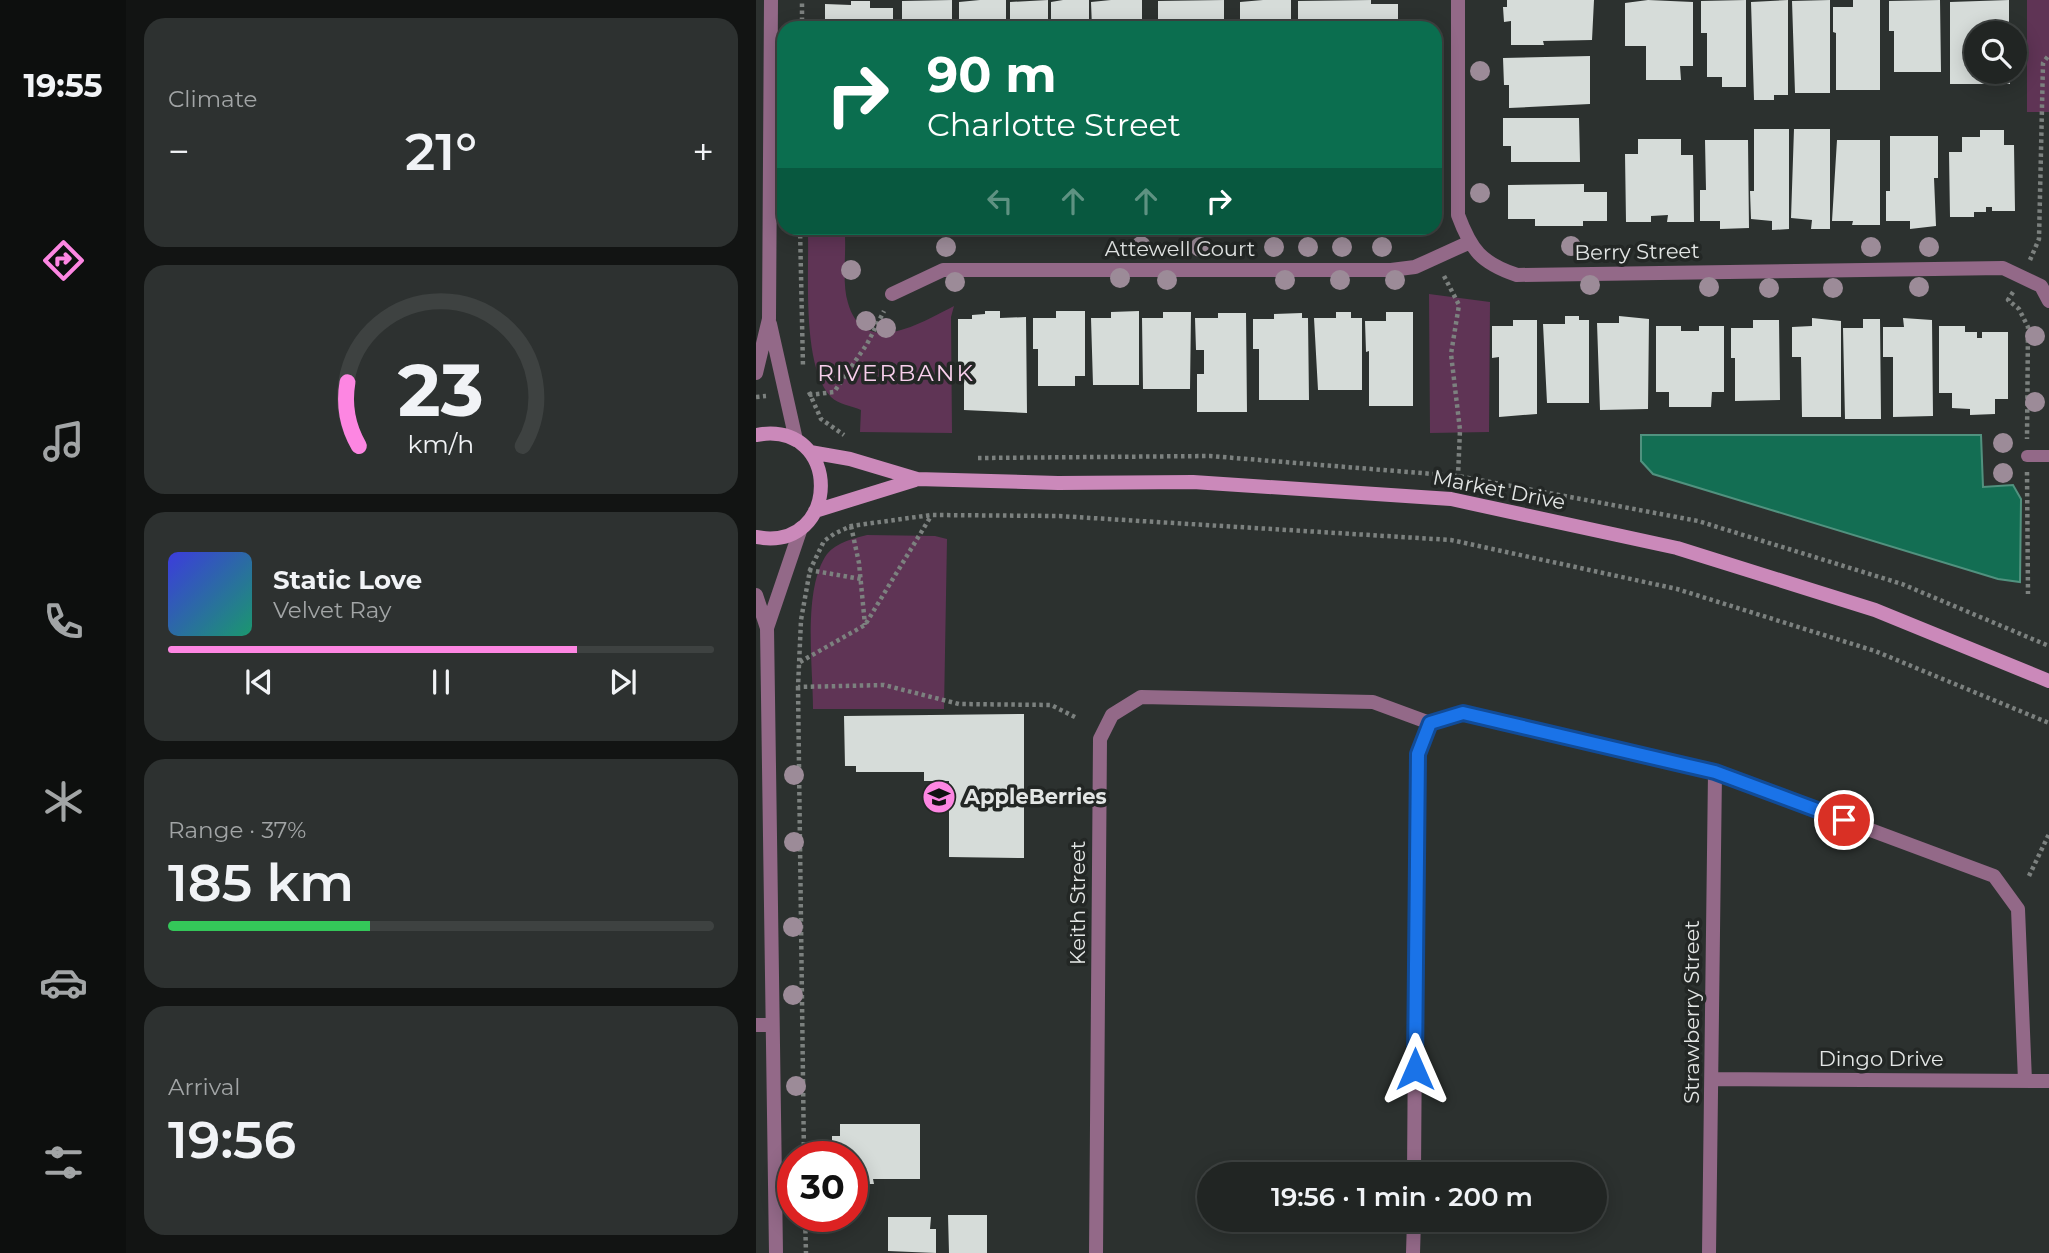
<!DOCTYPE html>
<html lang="en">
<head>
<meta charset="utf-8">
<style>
	:root { --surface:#212523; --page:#2d3130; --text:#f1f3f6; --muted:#a2a5a6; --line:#3e4241; --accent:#fd86e2 }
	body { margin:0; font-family:Montserrat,sans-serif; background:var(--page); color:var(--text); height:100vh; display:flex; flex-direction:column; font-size:26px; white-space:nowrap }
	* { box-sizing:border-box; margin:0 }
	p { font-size:23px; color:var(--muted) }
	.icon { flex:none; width:38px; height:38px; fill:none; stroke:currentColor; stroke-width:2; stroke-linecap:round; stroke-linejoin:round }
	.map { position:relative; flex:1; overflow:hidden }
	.sheet { display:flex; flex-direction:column; gap:18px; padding:18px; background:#121413; width:630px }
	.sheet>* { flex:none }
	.guide { position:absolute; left:21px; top:21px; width:665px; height:214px; border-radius:21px; box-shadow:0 4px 18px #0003,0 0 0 2px var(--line); background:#0b6e4f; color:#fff; overflow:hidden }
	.buttons { position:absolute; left:1208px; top:21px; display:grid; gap:14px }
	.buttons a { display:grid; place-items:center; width:63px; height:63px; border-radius:50%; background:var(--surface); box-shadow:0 4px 18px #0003,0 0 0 2px var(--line); font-size:35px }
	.speed { position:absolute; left:21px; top:1141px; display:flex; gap:14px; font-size:35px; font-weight:700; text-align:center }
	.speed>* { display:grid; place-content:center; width:91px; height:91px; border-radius:50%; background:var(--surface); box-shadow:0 4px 18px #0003,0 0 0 2px var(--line); line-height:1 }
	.speed .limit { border:10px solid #d22; background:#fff; color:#111 }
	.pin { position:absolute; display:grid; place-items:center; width:60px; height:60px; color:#fff; margin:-30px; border:4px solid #fff; border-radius:50%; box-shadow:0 2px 7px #0007 }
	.me { position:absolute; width:77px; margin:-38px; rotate:0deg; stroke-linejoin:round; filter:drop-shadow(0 0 5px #0008) }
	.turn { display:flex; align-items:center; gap:24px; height:147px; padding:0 35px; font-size:32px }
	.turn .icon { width:91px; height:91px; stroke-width:2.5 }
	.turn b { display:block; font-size:49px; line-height:60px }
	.lanes { display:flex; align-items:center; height:66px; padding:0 35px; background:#0003; justify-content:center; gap:35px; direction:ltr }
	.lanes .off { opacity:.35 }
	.big { font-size:52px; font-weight:600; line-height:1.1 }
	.sheet .widget { flex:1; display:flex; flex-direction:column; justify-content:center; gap:10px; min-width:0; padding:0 24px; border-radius:21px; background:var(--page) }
	.sheet .dial { align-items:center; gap:0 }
	.dial svg { height:182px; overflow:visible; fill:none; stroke:var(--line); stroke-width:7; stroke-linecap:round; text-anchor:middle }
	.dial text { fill:var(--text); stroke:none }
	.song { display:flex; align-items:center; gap:21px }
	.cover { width:84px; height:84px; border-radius:10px; background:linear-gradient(135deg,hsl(240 70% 55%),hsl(160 70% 35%)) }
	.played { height:7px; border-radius:4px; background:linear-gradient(90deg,var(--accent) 75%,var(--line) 75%) }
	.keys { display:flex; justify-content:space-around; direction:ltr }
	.heat { display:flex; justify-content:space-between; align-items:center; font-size:38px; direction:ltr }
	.charge { height:10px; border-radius:5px; background:linear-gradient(90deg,#34c759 37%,var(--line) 0) }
	.trip { position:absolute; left:441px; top:1162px; width:410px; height:70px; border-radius:35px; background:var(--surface); box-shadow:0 4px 18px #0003,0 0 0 2px var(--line); font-weight:600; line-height:70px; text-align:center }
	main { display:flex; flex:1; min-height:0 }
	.tabs { display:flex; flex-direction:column; width:126px; justify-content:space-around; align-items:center; background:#0d0f0e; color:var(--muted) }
	.tabs .icon { width:49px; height:49px }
	.tabs .current { color:var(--accent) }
	.tabs b { font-size:32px; color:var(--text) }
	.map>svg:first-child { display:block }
</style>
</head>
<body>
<main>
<nav class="tabs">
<b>19:55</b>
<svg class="icon current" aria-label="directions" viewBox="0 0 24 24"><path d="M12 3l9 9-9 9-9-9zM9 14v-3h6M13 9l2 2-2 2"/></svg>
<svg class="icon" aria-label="music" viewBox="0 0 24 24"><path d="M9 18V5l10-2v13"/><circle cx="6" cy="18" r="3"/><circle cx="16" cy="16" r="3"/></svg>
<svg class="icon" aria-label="phone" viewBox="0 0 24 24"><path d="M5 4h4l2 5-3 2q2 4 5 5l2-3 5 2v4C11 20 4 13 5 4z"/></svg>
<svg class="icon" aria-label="climate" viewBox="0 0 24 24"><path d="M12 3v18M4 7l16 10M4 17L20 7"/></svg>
<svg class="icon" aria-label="car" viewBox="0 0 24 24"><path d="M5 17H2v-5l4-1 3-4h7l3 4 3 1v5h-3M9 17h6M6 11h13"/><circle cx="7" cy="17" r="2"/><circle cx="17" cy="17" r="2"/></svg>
<svg class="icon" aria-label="filters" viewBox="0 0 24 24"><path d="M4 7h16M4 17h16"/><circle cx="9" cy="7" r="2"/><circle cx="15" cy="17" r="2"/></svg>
</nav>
<section class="sheet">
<div class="widget"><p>Climate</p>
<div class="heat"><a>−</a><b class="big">21°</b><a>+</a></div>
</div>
<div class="widget dial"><svg viewBox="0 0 100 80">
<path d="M14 69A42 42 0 1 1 86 69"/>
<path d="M14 69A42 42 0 0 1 9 41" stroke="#fd86e2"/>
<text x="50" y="56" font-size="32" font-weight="700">23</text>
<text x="50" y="72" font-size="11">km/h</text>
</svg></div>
<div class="widget">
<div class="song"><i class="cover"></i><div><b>Static Love</b><p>Velvet Ray</p></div></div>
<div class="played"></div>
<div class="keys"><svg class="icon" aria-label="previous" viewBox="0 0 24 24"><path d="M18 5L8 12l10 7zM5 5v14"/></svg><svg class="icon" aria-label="pause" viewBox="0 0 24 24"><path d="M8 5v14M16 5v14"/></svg><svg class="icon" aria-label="next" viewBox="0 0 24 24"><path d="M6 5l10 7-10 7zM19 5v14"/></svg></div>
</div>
<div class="widget"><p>Range · 37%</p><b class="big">185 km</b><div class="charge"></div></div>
<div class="widget"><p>Arrival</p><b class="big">19:56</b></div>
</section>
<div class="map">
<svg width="1293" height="1253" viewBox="0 0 1293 1253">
	<rect width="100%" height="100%" fill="#2c312f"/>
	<path fill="#5f3455" d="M1271 0H1293V112H1271Z
		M52 237H89C90 257 86 284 92 303 108 359 166 322 198 306L195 317 196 433 104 432 105 410C96 406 82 404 75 397 46 367 53 277 52 237Z
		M673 294 734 302 733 432 674 433Z
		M111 535 179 536 191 539 188 709H57C57 667 47 593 69 557 78 543 96 539 111 535Z"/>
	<path fill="#136e53" stroke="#51927f" stroke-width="2" d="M885 435H1225L1227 487 1257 485 1265 499 1264 582 1242 579 897 474 885 461Z"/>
	<path fill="#d6dcd9" d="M196 0V28H146V1Z
		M224 0H250V28H203V2Z
		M292 0V28H254V2Z
		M307 0H333V28H295V2Z
		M355 0H386V28H336L335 2Z
		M468 0V28H402V1Z
		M507 0H535V28H484V2Z
		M615 0V4H642V28H542V1Z
		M751 0H838L836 40 787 41 788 45H755V21L748 22 747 7H751Z
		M892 0 937 2V66H924L925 80H890V46H869V3Z
		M990 0V87H966V77H951V33H945V1Z
		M1032 0V95H1018V100H998L995 2Z
		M1074 0V93H1039L1036 1Z
		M1097 0H1124V90H1080V33L1077 32V7H1097Z
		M1184 0 1185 72H1138V31H1133V1Z
		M1253 0V33H1220V72H1254V84H1194V2Z
		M95 1H114V8H137V28H69V4L95 5Z
		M834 56V104L753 108V85H748L747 58Z
		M747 118H823L824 162H755V146H747Z
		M998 129H1033V229L1016 230V221L995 219 994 191H998Z
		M1038 129H1074V229H1055L1056 220 1035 218Z
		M1224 130H1248V145H1258L1259 211H1236V207H1230V212H1218V217H1194L1193 152H1206V137H1224Z
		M1134 136H1182V178H1178L1180 226 1154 229V221H1130V191H1134Z
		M882 139H925V155H937L938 222H911L912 215 895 216V222H870L869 154H882Z
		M949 140H992L993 228 964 229V221H944V190H950Z
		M1081 140H1124V225H1096L1097 221H1076Z
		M828 184V192H851V221H827V226H779V219H752V185Z
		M229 311H244V318L270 317 271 413 208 410V374H202V319H216V315L229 314Z
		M300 311H329V376H319V386H282V349H277V318H300Z
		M383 311V385H337L335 318H355V312Z
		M407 312H435L434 389H387L386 318H407Z
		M580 312H595V318H606V390H562L558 318H580Z
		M630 312H657V406H613V351L610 352 609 321H630Z
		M462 313H490L491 412H441V374H448V350H440L439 318H462Z
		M546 313V318H552L553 400H503V349H497V319H518V314Z
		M809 316H823V320H833V403H791L787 324H809Z
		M863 316 893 319 892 409 844 410 841 323H863Z
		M1056 318 1085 321V417H1046L1045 357H1036V327L1056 326Z
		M1147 318 1176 320 1177 416 1137 417V357H1127V327H1148Z
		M1107 319H1124L1125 419H1089L1087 328H1107Z
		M757 320H781V414L743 417V357L736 358V326H757Z
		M997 320H1023L1024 400 979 401V358H975V328H997Z
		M900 326H925V331H943V326H968V392H956L955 407H913V392H900Z
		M1183 326H1209V332H1221V338H1226V332H1252V399H1239V414L1214 415V409L1196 408V393H1183Z
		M268 714V858L193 857V781H168V772H100V766H89L88 716Z
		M84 1124H164V1179H117L118 1184H96V1157H76V1136H84Z
		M192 1215H231V1253H193Z
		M132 1217H175L174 1229H180V1253L132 1251Z"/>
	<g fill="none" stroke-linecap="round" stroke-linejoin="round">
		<path stroke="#7c817f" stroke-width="4.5" stroke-dasharray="3.5 3.5" stroke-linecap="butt" d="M46 28V0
			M44 228 47 367
			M1274 260 1283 239 1287 63 1293 55
			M688 276 703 305 695 354 704 430 702 476
			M1257 292 1252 300 1263 309 1272 327 1271 439
			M53 392 65 419 88 435
			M53 395 78 392 111 344 128 311
			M0 397 10 396
			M222 458 454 456 702 476 942 521 1146 584 1293 646
			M1271 472 1272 594
			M95 526 103 563 109 625
			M53 570 105 579
			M44 662 109 625 175 516
			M42 687 48 1157
			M319 717 295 705 203 704 128 685 42 687 45 620 54 570 68 541 78 534 95 526 175 515 303 516 695 540 921 589 1119 651 1293 723
			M1273 876 1293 834
			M49 1216 50 1253"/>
		<path stroke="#936988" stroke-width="12" d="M1271 456H1293"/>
		<path stroke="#936988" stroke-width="14" d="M702 0V215C715 250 725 263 761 275L1247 268 1285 286 1293 301
			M136 294 187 270H635L659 267 712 243
			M14 324 40 440
			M0 373 13 319 15 0
			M0 595 11 628 20 1253
			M11 628 45 528
			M0 1025H16
			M957 1079 1293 1081
			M658 1174 661 754 674 723 707 713 959 772 1238 876 1262 909 1269 1081
			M340 1253 344 739 356 715 385 697 617 702 674 723
			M657 1253 658 1220
			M953 1253 959 772"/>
		<path stroke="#cb89ba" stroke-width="14" d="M0 435C87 419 86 553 0 537
			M54 452 94 459 161 479 302 483 437 482 695 499 921 548 1119 610 1293 681
			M59 511 159 480"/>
	</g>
	<g fill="#9c8b98">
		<circle cx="724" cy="71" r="10"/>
		<circle cx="724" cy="193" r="10"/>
		<circle cx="385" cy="246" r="10"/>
		<circle cx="815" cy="246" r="10"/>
		<circle cx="190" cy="247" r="10"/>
		<circle cx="444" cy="247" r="10"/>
		<circle cx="518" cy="247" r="10"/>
		<circle cx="552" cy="247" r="10"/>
		<circle cx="586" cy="247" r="10"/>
		<circle cx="626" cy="247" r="10"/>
		<circle cx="1115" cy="247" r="10"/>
		<circle cx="1173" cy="247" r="10"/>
		<circle cx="95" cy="270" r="10"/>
		<circle cx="364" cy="278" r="10"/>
		<circle cx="411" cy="280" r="10"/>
		<circle cx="529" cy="280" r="10"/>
		<circle cx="584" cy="280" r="10"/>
		<circle cx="639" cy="280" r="10"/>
		<circle cx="199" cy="282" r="10"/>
		<circle cx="834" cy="285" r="10"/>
		<circle cx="953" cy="287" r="10"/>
		<circle cx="1163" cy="287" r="10"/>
		<circle cx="1013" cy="288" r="10"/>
		<circle cx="1077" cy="288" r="10"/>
		<circle cx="110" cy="321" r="10"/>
		<circle cx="130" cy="328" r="10"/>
		<circle cx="1279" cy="336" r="10"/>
		<circle cx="1279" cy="402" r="10"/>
		<circle cx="1247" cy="443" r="10"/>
		<circle cx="1247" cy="473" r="10"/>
		<circle cx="38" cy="775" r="10"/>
		<circle cx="38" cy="842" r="10"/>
		<circle cx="37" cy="927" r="10"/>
		<circle cx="37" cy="995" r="10"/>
		<circle cx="40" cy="1086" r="10"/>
	</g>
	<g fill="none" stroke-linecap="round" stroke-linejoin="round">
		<defs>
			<path id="route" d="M659 1069 662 754 674 723 707 713 933 766 959 772 1088 820"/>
		</defs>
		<use href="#route" stroke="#114b97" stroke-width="18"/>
		<use href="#route" stroke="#1a73e8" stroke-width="12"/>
	</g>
	<defs>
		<symbol id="school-disc" viewBox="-11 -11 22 22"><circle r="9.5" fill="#fd86e2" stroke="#232725"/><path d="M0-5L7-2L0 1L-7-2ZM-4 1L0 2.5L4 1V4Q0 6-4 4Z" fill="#111"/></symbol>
	</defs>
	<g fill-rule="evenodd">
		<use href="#school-disc" x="164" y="778" width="38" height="38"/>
	</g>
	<g text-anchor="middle" stroke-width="7" stroke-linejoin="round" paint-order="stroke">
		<g font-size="21" fill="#e3e6e5" stroke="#232725">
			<text x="424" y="256">Attewell Court</text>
			<text transform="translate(881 252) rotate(-1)" y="7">Berry Street</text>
			<text transform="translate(743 490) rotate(11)" y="7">Market Drive</text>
			<text transform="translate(322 903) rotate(-90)" y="7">Keith Street</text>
			<text transform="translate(936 1012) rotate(-90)" y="7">Strawberry Street</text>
			<text x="1125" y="1066">Dingo Drive</text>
		</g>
		<g font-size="21" font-weight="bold" fill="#e3e6e5" stroke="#232725" text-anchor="start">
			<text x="208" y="804">AppleBerries</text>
		</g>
		<g font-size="23" letter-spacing="2" fill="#f8cfec" stroke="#232725">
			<text x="140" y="381">RIVERBANK</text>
		</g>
	</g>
</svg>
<div class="buttons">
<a><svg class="icon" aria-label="search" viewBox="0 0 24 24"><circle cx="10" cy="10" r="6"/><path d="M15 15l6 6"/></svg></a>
</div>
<div class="speed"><div class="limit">30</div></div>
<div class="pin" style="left:1088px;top:820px;background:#d93025"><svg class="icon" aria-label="arrive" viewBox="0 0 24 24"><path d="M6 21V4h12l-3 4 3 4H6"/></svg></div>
<svg class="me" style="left:659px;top:1069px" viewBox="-20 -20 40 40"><path d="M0-17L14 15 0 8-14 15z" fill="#1a73e8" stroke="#fff" stroke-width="4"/></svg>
<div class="trip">19:56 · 1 min · 200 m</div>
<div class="guide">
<div class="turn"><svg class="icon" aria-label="right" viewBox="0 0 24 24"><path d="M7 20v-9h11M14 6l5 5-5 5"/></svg><div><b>90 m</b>Charlotte Street</div></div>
<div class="lanes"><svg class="icon off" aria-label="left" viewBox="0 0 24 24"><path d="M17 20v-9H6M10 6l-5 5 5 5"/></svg><svg class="icon off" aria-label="ahead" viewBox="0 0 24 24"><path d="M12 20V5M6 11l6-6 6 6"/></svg><svg class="icon off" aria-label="ahead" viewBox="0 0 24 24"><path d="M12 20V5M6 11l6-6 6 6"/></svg><svg class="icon" aria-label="right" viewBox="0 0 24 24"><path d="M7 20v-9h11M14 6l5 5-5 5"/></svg></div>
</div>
</div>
</main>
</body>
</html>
